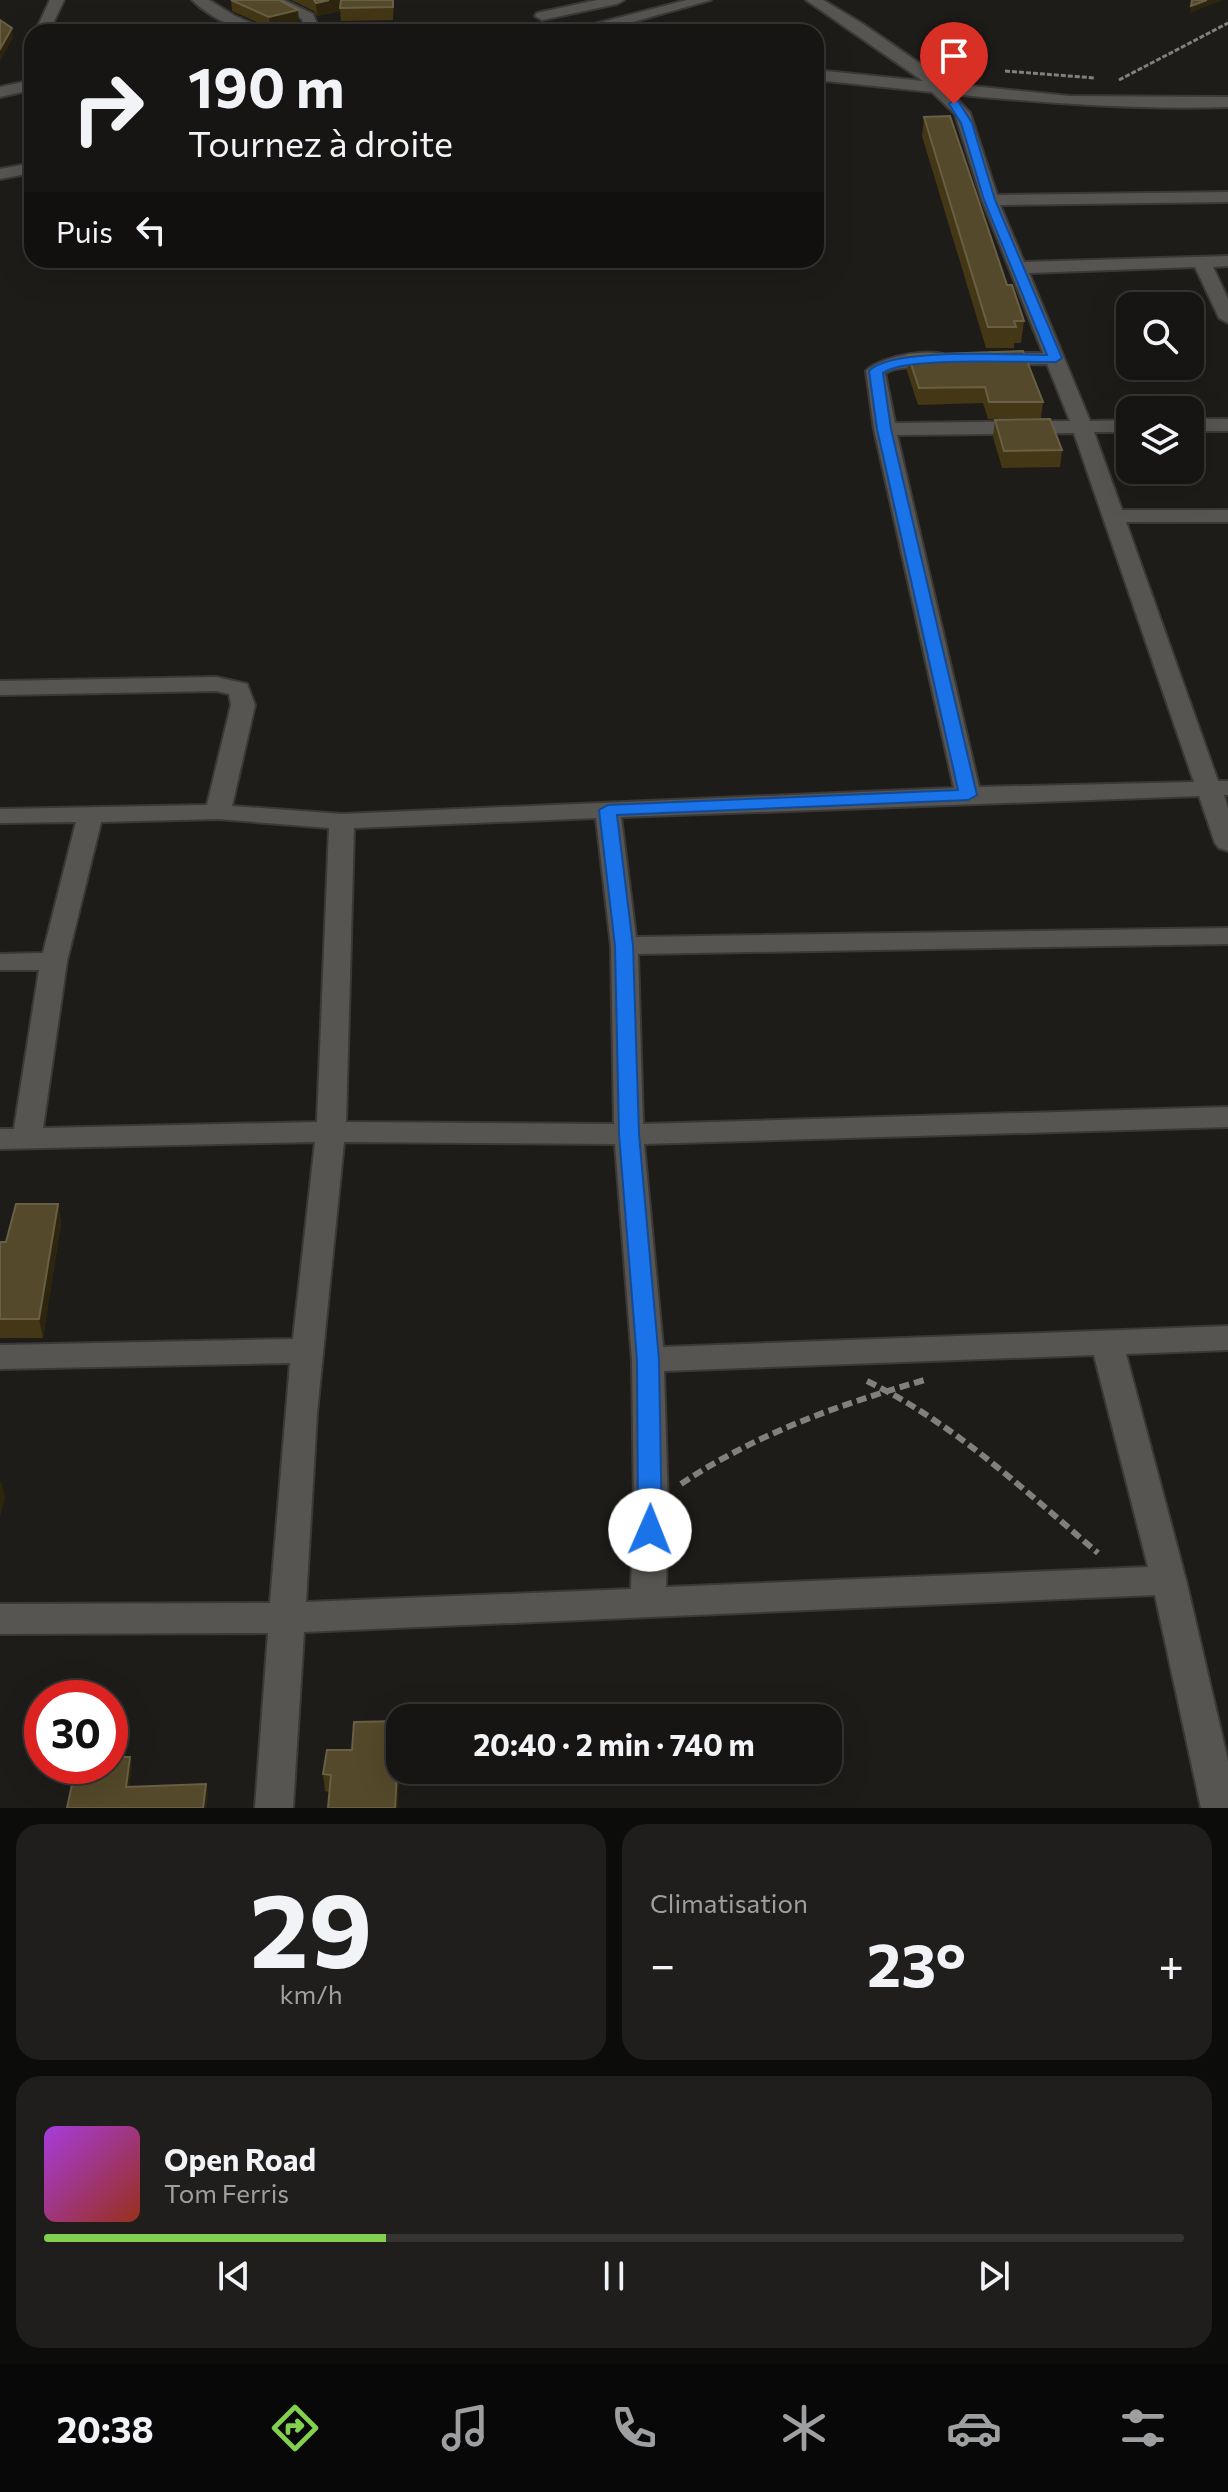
<!DOCTYPE html>
<html lang="fr">
<head>
<meta charset="utf-8">
<style>
	:root { --surface:#161513; --page:#1f1e1c; --text:#f1f3f6; --muted:#9e9fa0; --line:#353433; --accent:#83d04f }
	body { margin:0; font-family:Commissioner,sans-serif; background:var(--page); color:var(--text); height:100vh; display:flex; flex-direction:column; font-size:30px; white-space:nowrap }
	* { box-sizing:border-box; margin:0 }
	p { font-size:26px; color:var(--muted) }
	.icon { flex:none; width:44px; height:44px; fill:none; stroke:currentColor; stroke-width:2; stroke-linecap:round; stroke-linejoin:round }
	.map { position:relative; height:1808px; overflow:hidden }
	.details { display:flex; flex-direction:column; gap:16px; padding:16px; background:#0c0c0a; flex:1 }
	.details>* { flex:none }
	.banner { position:absolute; left:24px; top:24px; width:800px; height:244px; border-radius:24px; box-shadow:0 8px 32px #0002,0 0 0 2px var(--line); background:#161513; color:var(--text); overflow:hidden }
	.fabs { position:absolute; left:1116px; top:292px; display:grid; gap:16px }
	.fabs a { display:grid; place-items:center; width:88px; height:88px; border-radius:16px; background:var(--surface); box-shadow:0 8px 32px #0002,0 0 0 2px var(--line); font-size:40px }
	.speed { position:absolute; left:24px; top:1680px; display:flex; gap:16px; font-size:40px; font-weight:700; text-align:center }
	.speed>* { display:grid; place-content:center; width:104px; height:104px; border-radius:50%; background:var(--surface); box-shadow:0 8px 32px #0002,0 0 0 2px var(--line); line-height:1 }
	.speed .limit { border:12px solid #d22; background:#fff; color:#111 }
	.pin { position:absolute; display:grid; place-items:center; width:68px; height:68px; color:#fff; margin:-82px -34px; border-radius:50% 50% 50% 0; rotate:-45deg; box-shadow:0 0 8px #0007 }
	.pin .icon { rotate:45deg }
	.me { position:absolute; width:88px; margin:-44px; rotate:1deg; stroke-linejoin:round; filter:drop-shadow(0 0 6px #0008) }
	.turn { display:flex; align-items:center; gap:28px; height:168px; padding:0 32px; font-size:36px }
	.turn .icon { width:104px; height:104px; stroke-width:2.5 }
	.turn b { display:block; font-size:56px; line-height:68px }
	.then { display:flex; align-items:center; height:76px; padding:0 32px; background:#0003; gap:16px; font-size:30px }
	.big { font-size:60px; font-weight:700; line-height:1.1 }
	.details .card { flex:1; display:flex; flex-direction:column; justify-content:center; gap:12px; min-width:0; padding:0 28px; border-radius:24px; background:var(--page) }
	.details .dial { align-items:center; gap:0 }
	.dial b { font-size:104px; line-height:1 }
	.song { display:flex; align-items:center; gap:24px }
	.cover { width:96px; height:96px; border-radius:12px; background:linear-gradient(135deg,hsl(280 70% 55%),hsl(10 70% 35%)) }
	.played { height:8px; border-radius:4px; background:linear-gradient(90deg,var(--accent) 30%,var(--line) 30%) }
	.keys { display:flex; justify-content:space-around; direction:ltr }
	.heat { display:flex; justify-content:space-between; align-items:center; font-size:44px; direction:ltr }
	.details .tiles { flex:1; display:grid; gap:16px; grid-template-columns:1fr 1fr }
	.card:last-child { grid-column:span 2 }
	.trip { position:absolute; left:386px; top:1704px; width:456px; height:80px; border-radius:24px; background:var(--surface); box-shadow:0 8px 32px #0002,0 0 0 2px var(--line); font-weight:700; line-height:80px; text-align:center }
	.tab-bar { display:flex; height:128px; justify-content:space-around; align-items:center; background:#090808; color:var(--muted) }
	.tab-bar .icon { width:56px; height:56px }
	.tab-bar .active { color:var(--accent) }
	.tab-bar b { font-size:36px; color:var(--text) }
	.map>svg:first-child { display:block }
</style>
</head>
<body>
<div class="map">
<svg width="1228" height="1808" viewBox="0 0 1228 1808">
	<rect width="100%" height="100%" fill="#1d1c19"/>
	<g fill="none" stroke-linecap="round" stroke-linejoin="round">
		<defs>
			<path id="street" d="M50 0H64L49 32H35Z
				M192 0H209L235 16 272 32C243 32 213 21 192 0Z
				M266 0H284L313 14 320 32H306L302 19Z
				M597 0H624L617 4 542 20 535 16 537 13Z
				M687 0H711L597 32H573L575 29Z
				M806 0H823L863 24 925 67 942 83 1069 96 1228 97V107C1135 110 1044 103 952 94L970 113 997 195 1228 192V202L1000 205 1024 262 1228 256V266L1213 267 1228 299V323L1219 318 1195 267 1029 273 1090 421 1130 420V432H1094L1122 510H1228V522H1126L1218 781H1228V795H1224L1228 808V851L1219 848 1215 843 1199 796 621 817 636 937 1228 928V944L638 954 643 1124 1228 1107V1127L644 1144 663 1347 1228 1326V1350L1126 1354 1186 1580 1228 1761V1808H1201L1155 1595 304 1632 293 1808H255L268 1633 0 1634V1604L270 1603 290 1363 0 1369V1345L293 1339 315 1142 0 1149V1129H14L39 970H0V954L43 953 76 822 0 823V809L207 805 231 705 229 694 216 691 0 695V681L216 677 247 684 255 705 232 806 342 814 954 788 874 429 866 371C880 356 938 345 952 359 939 372 906 362 885 373L895 423 1070 421 1047 364 991 365 982 359 991 353H1043L982 200 955 114 932 92 816 80V70L923 81ZM1074 433 1194 782 979 787 897 435ZM596 818 611 946 614 1124 346 1122 354 828ZM218 819 329 828 317 1122 43 1128 67 961 101 822ZM344 1142 615 1144 632 1360 634 1506 631 1589 306 1602 317 1413ZM1094 1355 1148 1567 666 1587 668 1506 664 1371Z
				M32 80V90L0 97V87Z
				M32 163V173L0 179V169Z
				M1190 419H1228V431H1190Z"/>
		</defs>
		<use href="#street" stroke="#3a3937" stroke-width="4"/>
		<path stroke="#80807d" stroke-width="3" stroke-dasharray="5 2" stroke-linecap="butt" d="M1005 71 1095 78
			M1119 80 1228 23"/>
		<path stroke="#80807d" stroke-width="6" stroke-dasharray="10 5" stroke-linecap="butt" d="M867 1381C955 1424 1024 1490 1098 1553
			M681 1484C757 1433 841 1404 928 1379"/>
		<use href="#street" fill="#565552" fill-rule="evenodd"/>
	</g>
	<path fill="#443715" d="M231 0 299 21 270 28 232 11Z
		M291 0H394L393 20 341 21 340 11 317 16 314 11Z
		M924 117 1007 285 1024 321 1021 343H1014V348H986L922 136Z
		M908 355 1043 402 1041 418 988 419 983 403 918 405 907 371Z
		M995 420 1062 450 1060 467 1002 468 993 437Z
		M58 1204 61 1223 43 1338H0V1242H6Z
		M327 1750 398 1808 325 1791 323 1774Z"/>
	<path fill="#2e250e" d="M329 0H341L340 11 317 16 316 3Z
		M1207 0H1223L1190 13 1191 6Z
		M298 10 299 21 270 28 269 17Z
		M12 28 13 38 0 61V49Z
		M58 1204 61 1223 43 1338 39 1319Z
		M1 1480 5 1497 0 1518V1483Z
		M400 1721V1764L398 1808H395Z
		M130 1757 132 1767 128 1797 126 1787Z
		M206 1784 208 1795 206 1808H203Z"/>
	<path fill="#54492a" stroke="#695f45" stroke-width="2" d="M231 0H279L298 10 269 17Z
		M314 0H329L316 3Z
		M341 0H393V7L340 8Z
		M1192 0H1207L1191 6Z
		M0 20 12 28 0 49Z
		M950 116 1007 285H1012L1024 321H1014L1016 327H988L924 117Z
		M1023 351 1043 402H989L985 387 919 388 908 355Z
		M1050 419 1062 450 1004 451 995 420Z
		M16 1204H58L39 1319H0V1242H6Z
		M400 1721 395 1808H328L331 1775 323 1774 327 1750H352L354 1722Z
		M110 1757H130L126 1787 206 1784 203 1808H67L76 1766H110Z"/>
	<path fill="#1a73e8" stroke="#114b97" stroke-width="2" d="M954 100 958 101 972 123 995 200 1062 358 1056 362C1023 363 903 356 883 373L891 429 977 795 968 800 617 815 633 946 639 1134 659 1360 662 1530 659 1537 650 1540 642 1537 638 1530 637 1360 619 1134 615 946 599 810 608 805 958 790 877 429 869 371C891 347 1011 355 1047 355L984 200 961 123 949 104Z"/>
</svg>
<div class="fabs">
<a><svg class="icon" aria-label="search" viewBox="0 0 24 24"><circle cx="10" cy="10" r="6"/><path d="M15 15l6 6"/></svg></a>
<a><svg class="icon" aria-label="layers" viewBox="0 0 24 24"><path d="M12 4l9 5-9 5-9-5zM3 14l9 5 9-5"/></svg></a>
</div>
<div class="speed"><div class="limit">30</div></div>
<div class="pin" style="left:954px;top:104px;background:#d93025"><svg class="icon" aria-label="arrive" viewBox="0 0 24 24"><path d="M6 21V4h12l-3 4 3 4H6"/></svg></div>
<svg class="me" style="left:650px;top:1530px" viewBox="-20 -20 40 40"><circle r="19" fill="#fff"/><path d="M0-13L10 11 0 6-10 11z" fill="#1a73e8"/></svg>
<div class="trip">20:40 · 2 min · 740 m</div>
<div class="banner">
<div class="turn"><svg class="icon" aria-label="right" viewBox="0 0 24 24"><path d="M7 20v-9h11M14 6l5 5-5 5"/></svg><div><b>190 m</b>Tournez à droite</div></div>
<div class="then">Puis<svg class="icon" aria-label="left" viewBox="0 0 24 24"><path d="M17 20v-9H6M10 6l-5 5 5 5"/></svg></div>
</div>
</div>
<section class="details">
<div class="tiles">
<div class="card dial"><b>29</b><p>km/h</p></div>
<div class="card"><p>Climatisation</p>
<div class="heat"><a>−</a><b class="big">23°</b><a>+</a></div>
</div>
<div class="card">
<div class="song"><i class="cover"></i><div><b>Open Road</b><p>Tom Ferris</p></div></div>
<div class="played"></div>
<div class="keys"><svg class="icon" aria-label="previous" viewBox="0 0 24 24"><path d="M18 5L8 12l10 7zM5 5v14"/></svg><svg class="icon" aria-label="pause" viewBox="0 0 24 24"><path d="M8 5v14M16 5v14"/></svg><svg class="icon" aria-label="next" viewBox="0 0 24 24"><path d="M6 5l10 7-10 7zM19 5v14"/></svg></div>
</div>
</div>
</section>
<nav class="tab-bar">
<b>20:38</b>
<svg class="icon active" aria-label="directions" viewBox="0 0 24 24"><path d="M12 3l9 9-9 9-9-9zM9 14v-3h6M13 9l2 2-2 2"/></svg>
<svg class="icon" aria-label="music" viewBox="0 0 24 24"><path d="M9 18V5l10-2v13"/><circle cx="6" cy="18" r="3"/><circle cx="16" cy="16" r="3"/></svg>
<svg class="icon" aria-label="phone" viewBox="0 0 24 24"><path d="M5 4h4l2 5-3 2q2 4 5 5l2-3 5 2v4C11 20 4 13 5 4z"/></svg>
<svg class="icon" aria-label="climate" viewBox="0 0 24 24"><path d="M12 3v18M4 7l16 10M4 17L20 7"/></svg>
<svg class="icon" aria-label="car" viewBox="0 0 24 24"><path d="M5 17H2v-5l4-1 3-4h7l3 4 3 1v5h-3M9 17h6M6 11h13"/><circle cx="7" cy="17" r="2"/><circle cx="17" cy="17" r="2"/></svg>
<svg class="icon" aria-label="filters" viewBox="0 0 24 24"><path d="M4 7h16M4 17h16"/><circle cx="9" cy="7" r="2"/><circle cx="15" cy="17" r="2"/></svg>
</nav>
</body>
</html>
